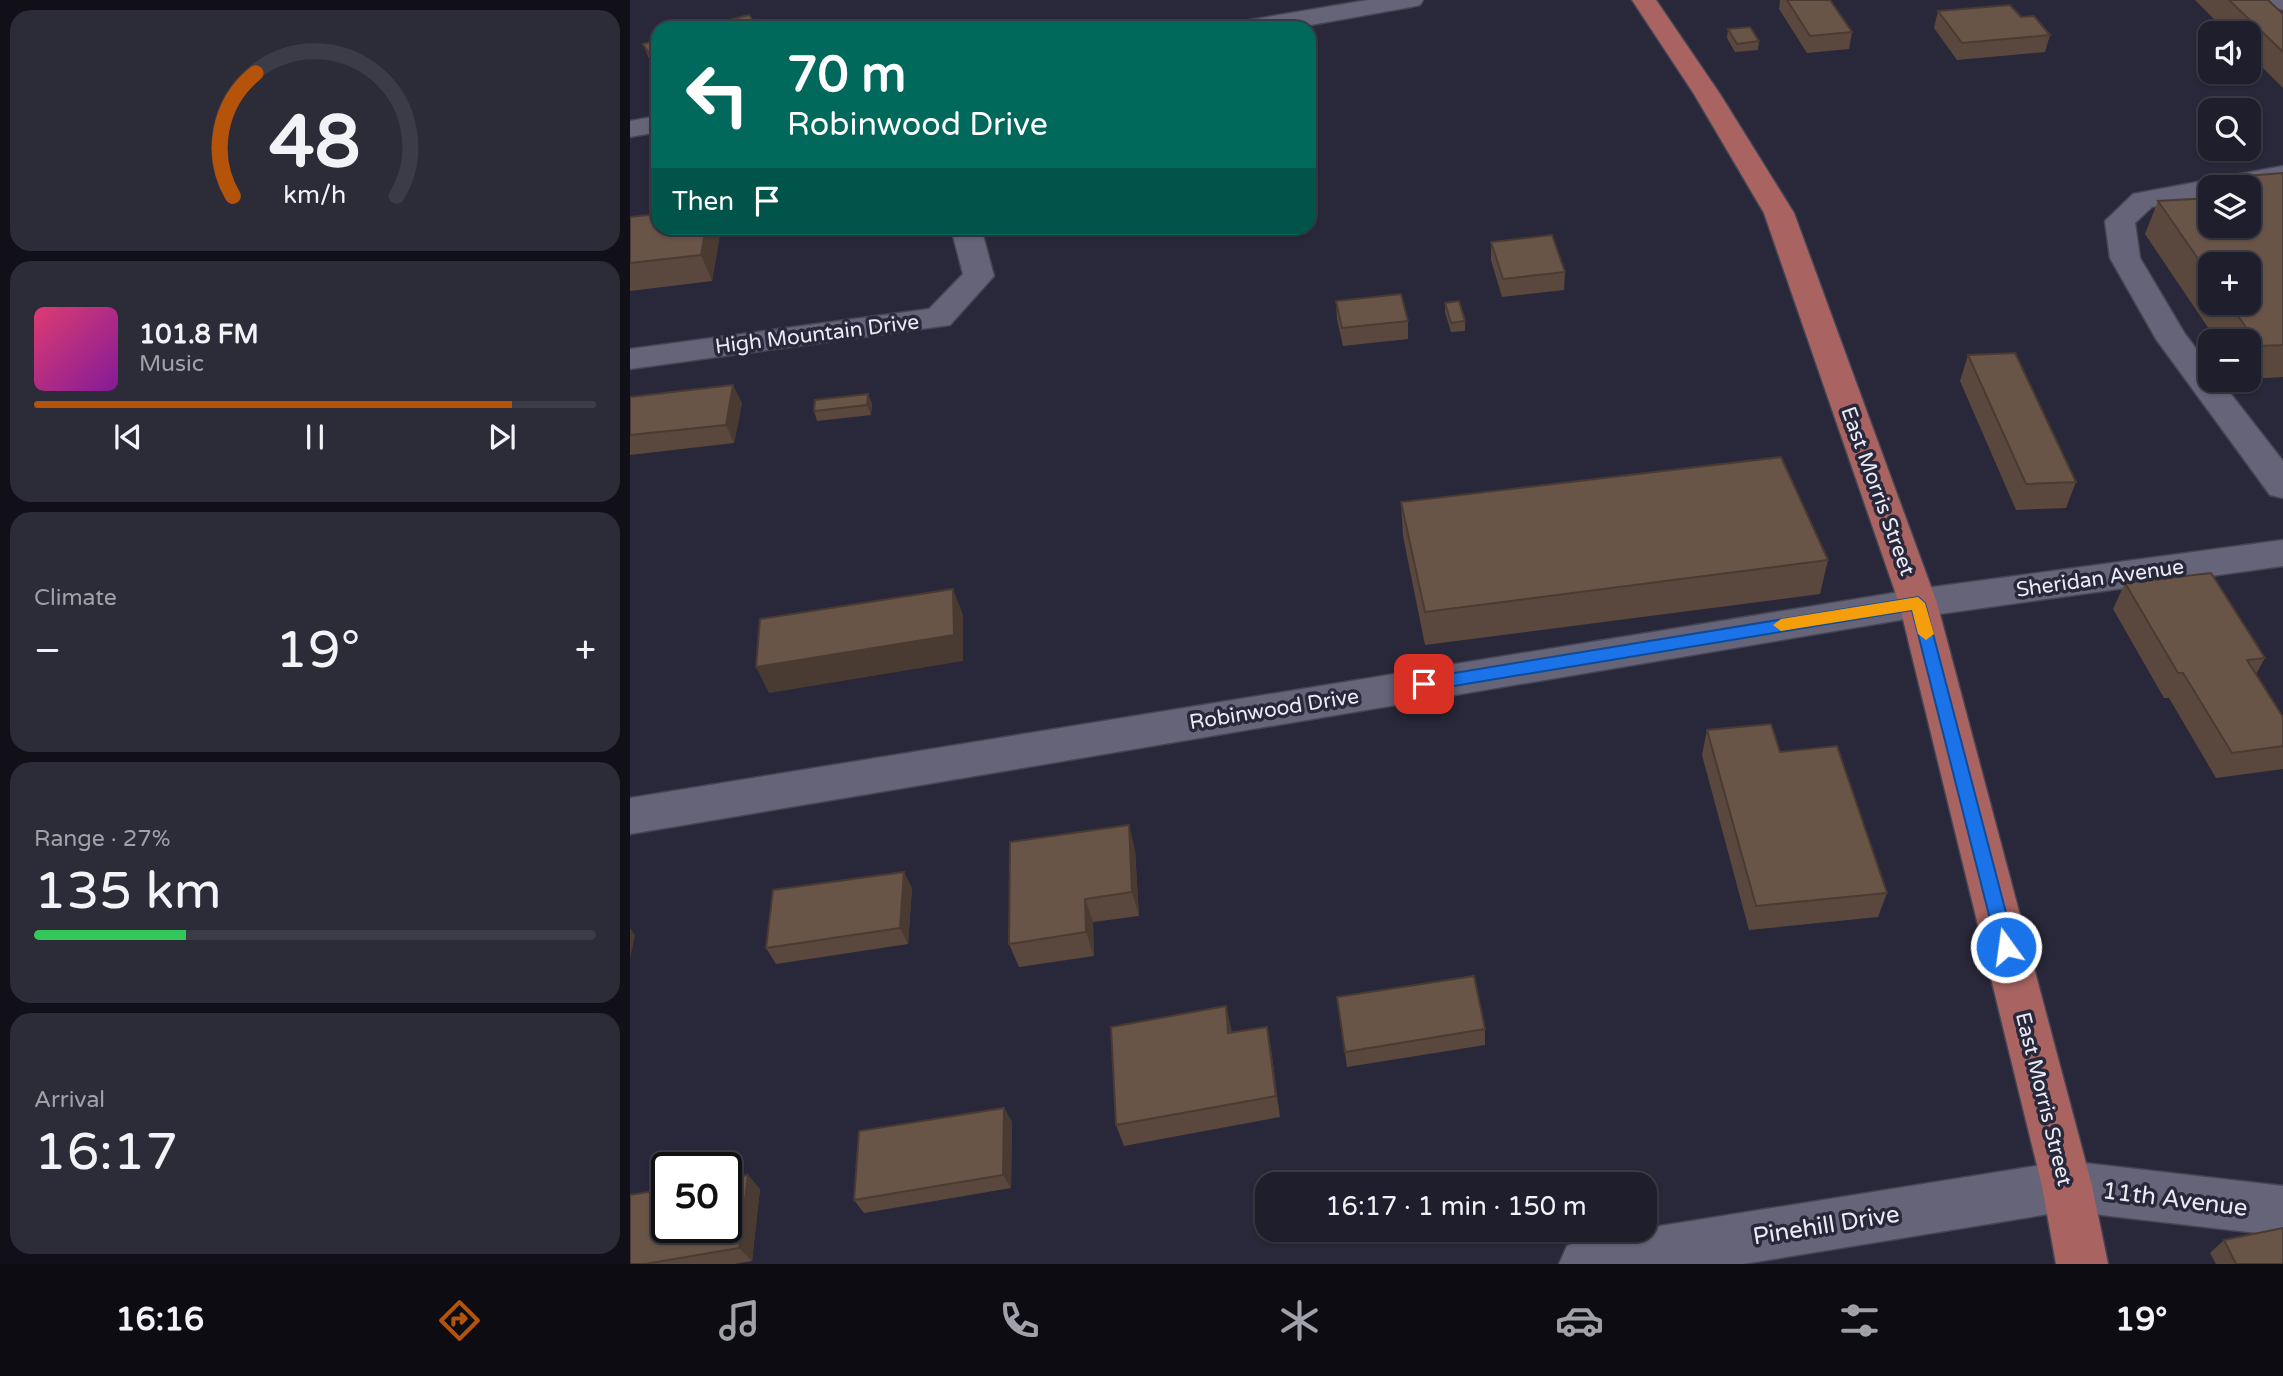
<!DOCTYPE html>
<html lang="en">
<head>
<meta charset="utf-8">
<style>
	:root { --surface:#1f1e2c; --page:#2c2b38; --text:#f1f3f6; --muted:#a1a2a9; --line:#3c3c48; --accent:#b45309 }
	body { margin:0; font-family:"Varela Round",sans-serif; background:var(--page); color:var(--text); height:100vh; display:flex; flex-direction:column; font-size:26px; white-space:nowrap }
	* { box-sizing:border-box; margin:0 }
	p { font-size:23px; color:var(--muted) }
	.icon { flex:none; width:38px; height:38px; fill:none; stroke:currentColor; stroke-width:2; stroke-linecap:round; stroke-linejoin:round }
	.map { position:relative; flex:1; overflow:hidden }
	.details { display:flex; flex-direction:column; gap:10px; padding:10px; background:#111018; width:630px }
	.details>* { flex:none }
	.guide { position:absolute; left:21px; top:21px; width:665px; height:214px; border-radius:21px; box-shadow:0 2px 5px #0004,0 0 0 2px var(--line); background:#00695c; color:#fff; overflow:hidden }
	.tools { position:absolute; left:1568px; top:21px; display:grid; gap:14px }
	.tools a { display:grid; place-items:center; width:63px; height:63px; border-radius:14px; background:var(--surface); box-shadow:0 2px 5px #0004,0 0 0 2px var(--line); font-size:35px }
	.speed { position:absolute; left:21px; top:1152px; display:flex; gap:14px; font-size:35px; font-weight:700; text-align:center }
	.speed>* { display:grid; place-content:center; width:91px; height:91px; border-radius:50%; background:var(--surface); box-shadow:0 2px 5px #0004,0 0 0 2px var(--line); line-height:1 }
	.speed .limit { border:4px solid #111; border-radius:10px; background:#fff; color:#111 }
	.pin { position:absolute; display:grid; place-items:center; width:60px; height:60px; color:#fff; margin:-30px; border-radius:14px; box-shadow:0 4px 10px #0006 }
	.me { position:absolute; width:77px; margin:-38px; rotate:346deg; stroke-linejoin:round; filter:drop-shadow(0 0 5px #0008) }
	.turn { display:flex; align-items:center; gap:24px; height:147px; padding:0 21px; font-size:32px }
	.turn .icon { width:91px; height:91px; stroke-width:2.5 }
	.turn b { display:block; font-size:49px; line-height:60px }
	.then { display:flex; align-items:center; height:66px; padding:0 21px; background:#0003; gap:14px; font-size:26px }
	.big { font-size:52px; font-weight:600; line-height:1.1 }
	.details .tile { flex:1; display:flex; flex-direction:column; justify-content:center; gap:10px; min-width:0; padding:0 24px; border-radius:21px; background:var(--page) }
	.details .dial { align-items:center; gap:0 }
	.dial svg { height:182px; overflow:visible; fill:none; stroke:var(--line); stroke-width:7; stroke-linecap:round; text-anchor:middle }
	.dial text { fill:var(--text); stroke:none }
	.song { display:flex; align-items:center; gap:21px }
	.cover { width:84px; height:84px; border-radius:10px; background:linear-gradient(135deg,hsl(340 70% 55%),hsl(290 70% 35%)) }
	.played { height:7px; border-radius:4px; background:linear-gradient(90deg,var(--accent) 85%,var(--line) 85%) }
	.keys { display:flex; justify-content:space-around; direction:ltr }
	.heat { display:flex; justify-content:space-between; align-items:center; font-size:38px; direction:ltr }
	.charge { height:10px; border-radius:5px; background:linear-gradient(90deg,#34c759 27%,var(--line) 0) }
	.trip { position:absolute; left:625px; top:1172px; width:402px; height:70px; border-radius:21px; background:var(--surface); box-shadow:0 2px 5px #0004,0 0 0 2px var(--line); font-weight:600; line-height:70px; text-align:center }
	.tab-bar { display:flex; height:112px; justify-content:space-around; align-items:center; background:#0c0c12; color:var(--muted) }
	.tab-bar .icon { width:49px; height:49px }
	.tab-bar .current { color:var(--accent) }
	.tab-bar b { font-size:32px; color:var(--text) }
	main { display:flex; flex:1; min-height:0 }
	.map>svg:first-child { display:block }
</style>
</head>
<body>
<main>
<section class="details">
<div class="tile dial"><svg viewBox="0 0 100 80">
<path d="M14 69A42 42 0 1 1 86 69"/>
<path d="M14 69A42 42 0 0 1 24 15" stroke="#b45309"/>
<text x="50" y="56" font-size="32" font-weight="700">48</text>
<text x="50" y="72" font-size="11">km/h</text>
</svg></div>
<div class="tile">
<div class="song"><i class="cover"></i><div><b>101.8 FM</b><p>Music</p></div></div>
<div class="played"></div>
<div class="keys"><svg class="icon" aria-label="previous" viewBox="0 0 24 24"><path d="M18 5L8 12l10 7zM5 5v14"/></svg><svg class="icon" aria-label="pause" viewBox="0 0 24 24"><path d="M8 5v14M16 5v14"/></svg><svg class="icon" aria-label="next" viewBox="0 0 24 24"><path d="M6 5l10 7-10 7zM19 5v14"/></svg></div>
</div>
<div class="tile"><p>Climate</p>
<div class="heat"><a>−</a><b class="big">19°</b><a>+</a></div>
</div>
<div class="tile"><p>Range · 27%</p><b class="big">135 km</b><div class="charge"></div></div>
<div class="tile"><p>Arrival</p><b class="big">16:17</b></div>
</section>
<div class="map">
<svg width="1653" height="1264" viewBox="0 0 1653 1264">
	<rect width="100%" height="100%" fill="#29283a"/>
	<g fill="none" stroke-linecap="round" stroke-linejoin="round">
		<defs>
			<path id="minor" d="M738 0H793L790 5 781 7 664 28H607L611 23 620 20Z
				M1639 0H1653V10L1644 7Z
				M28 116V132L0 137V121Z
				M1653 166V184L1619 190 1580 187V197L1522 207 1505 223 1510 258 1555 334 1580 367V380H1590L1653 461V498L1640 495 1526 339 1480 258 1475 221 1503 194Z
				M321 228H351L364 276 320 325 0 369V349L299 309 333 274Z
				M1653 540V566L1288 617 0 834V798L1288 589Z
				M1437 1161 1653 1186V1236L1437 1211 1113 1264H929L937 1246 955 1238Z"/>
			<path id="major" d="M1002 0H1026L1090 94 1164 213 1307 603 1462 1186 1478 1264H1426L1412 1186 1269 603 1134 213 1064 94Z"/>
		</defs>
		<use href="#minor" stroke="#464554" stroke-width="3"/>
		<use href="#major" stroke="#464554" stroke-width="3"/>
		<use href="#minor" fill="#656479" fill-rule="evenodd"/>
		<use href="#major" fill="#a96461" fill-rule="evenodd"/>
	</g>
	<path fill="#5a483e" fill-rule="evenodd" d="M1150 0H1200L1222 32 1219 49 1177 53 1149 9Z
		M1565 0H1638L1653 14V88L1619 54V33H1598Z
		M1308 11 1420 35 1415 52 1327 60 1304 28Z
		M1098 29 1129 41 1128 50 1105 52 1097 38Z
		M28 40V73L20 61 13 44Z
		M1653 173V377L1619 379V341H1587L1515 234 1528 201 1619 226V187H1610L1615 176ZM1580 264 1619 303H1580Z
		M0 217 28 228H88L90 234 82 281 0 291Z
		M861 242 935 272 934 290 872 297 861 260Z
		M706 301 778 321V339L713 346 707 319Z
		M815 303 835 321V331L821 332 815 312Z
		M1338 355 1446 482 1436 508 1386 510 1330 381Z
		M0 397 112 403 104 443 0 455Z
		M242 403 241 415 187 421 184 411Z
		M771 502 1198 560 1190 594 795 645 773 536Z
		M1495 583 1635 658 1626 674 1653 717V769L1586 778 1539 698H1534L1483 609Z
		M1077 730 1257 893 1248 917 1119 930 1072 755Z
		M505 850 509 916 463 922 464 956 389 967 379 944Z
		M282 888 278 944 146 964 136 948Z
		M707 997 855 1029V1045L717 1067Z
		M596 1006 602 1033 637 1027 641 1049 650 1117 494 1146 486 1125Z
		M374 1108 382 1122 381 1188 234 1213 224 1200Z
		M130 1189 122 1261 104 1264H0Z
		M1594 1240 1653 1264H1586L1580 1253Z"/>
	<path fill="#4a3b32" d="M76 228H88L90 234 82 281 71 255Z
		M103 385 112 403 104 443 96 425Z
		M238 394 242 403 241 415 237 405Z
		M323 589 333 615V661L139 693 126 667Z
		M499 825 505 850 509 916 502 892Z
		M274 872 282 888 278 944 270 928Z
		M455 899 463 922 464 956 456 932Z
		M0 928 5 935 0 959Z
		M596 1006 601 1029 604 1055 598 1033Z
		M637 1027 641 1049 650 1117 646 1096Z
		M374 1108 382 1122 381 1188 373 1175Z
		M118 1175 130 1189 122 1261 109 1248Z"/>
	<path fill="#695448" stroke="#4a3b32" stroke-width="2" d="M1157 0H1200L1222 32 1180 36Z
		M1599 0H1638L1653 14V52Z
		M1380 5 1391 17 1404 16 1420 35 1332 43 1308 11Z
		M119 15 128 28H70Z
		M1120 27 1129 41 1107 44 1098 29Z
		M28 40V62L25 63 13 44Z
		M1653 173V345L1629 346 1599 303H1619V264H1580V276L1528 201 1580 198V226H1619V195H1630L1615 176Z
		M28 214V228H76L71 255 0 263V217Z
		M922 235 935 272 873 279 861 242Z
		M771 294 778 321 712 328 706 301Z
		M829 301 835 321 821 323 815 303Z
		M1385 353 1446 482 1396 484 1338 355Z
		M103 385 96 425 0 435V397Z
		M238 394 237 405 184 411 185 400Z
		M1151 457 1198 560 795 612 771 502Z
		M1581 573 1635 658 1617 660 1653 717V746L1602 753 1553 673H1548L1495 583Z
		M323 589 324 635 126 667 130 619Z
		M1141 724 1150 752 1207 746 1257 893 1126 906 1077 730Z
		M499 825 502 892 455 899 456 932 379 944 380 842Z
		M274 872 270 928 136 948 143 890Z
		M844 976 855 1029 715 1052 707 997Z
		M596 1006 598 1033 637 1027 646 1096 486 1125 481 1027Z
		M374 1108 373 1175 224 1200 229 1131Z
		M118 1175 109 1248 15 1264H0V1195L37 1189V1227H96V1179Z
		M1653 1228V1264H1606L1594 1240Z"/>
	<path fill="#1a73e8" stroke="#114b97" stroke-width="2" d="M1288 597 1295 603 1385 947 1383 953 1376 956 1369 953 1367 947 1282 610 794 691 786 684 794 678Z"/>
	<path fill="#f59e0b" d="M1288 597 1295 603 1304 634 1296 640 1288 634 1282 610 1151 631 1143 625 1151 619Z"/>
	<g text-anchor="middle" stroke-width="7" stroke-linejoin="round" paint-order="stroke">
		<g font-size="21" fill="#ebebf7" stroke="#29283a">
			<text transform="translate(187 334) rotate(-7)" y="7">High Mountain Drive</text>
			<text transform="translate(1248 491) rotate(70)" y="7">East Morris Street</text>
			<text transform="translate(1470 578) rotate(-8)" y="7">Sheridan Avenue</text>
			<text transform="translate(644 709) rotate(-9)" y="7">Robinwood Drive</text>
			<text transform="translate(1414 1099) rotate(76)" y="7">East Morris Street</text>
		</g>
		<g font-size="24" fill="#ebebf7" stroke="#29283a">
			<text transform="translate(1545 1199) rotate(7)" y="8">11th Avenue</text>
			<text transform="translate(1196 1225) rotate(-9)" y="8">Pinehill Drive</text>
		</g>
	</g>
</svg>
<div class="tools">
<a><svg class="icon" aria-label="sound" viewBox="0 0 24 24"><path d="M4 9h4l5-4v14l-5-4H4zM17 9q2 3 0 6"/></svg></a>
<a><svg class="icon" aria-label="search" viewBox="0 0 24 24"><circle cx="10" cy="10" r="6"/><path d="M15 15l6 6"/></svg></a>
<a><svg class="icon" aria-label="layers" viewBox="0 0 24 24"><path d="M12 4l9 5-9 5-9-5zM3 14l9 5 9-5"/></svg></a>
<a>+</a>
<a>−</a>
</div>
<div class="speed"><div class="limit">50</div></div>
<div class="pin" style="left:794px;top:684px;background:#d93025"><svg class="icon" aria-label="arrive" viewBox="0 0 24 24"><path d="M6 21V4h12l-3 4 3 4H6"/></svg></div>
<svg class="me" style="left:1376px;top:947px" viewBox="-20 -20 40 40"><circle r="17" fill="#1a73e8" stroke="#fff" stroke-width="3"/><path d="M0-11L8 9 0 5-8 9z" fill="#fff"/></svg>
<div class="trip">16:17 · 1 min · 150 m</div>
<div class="guide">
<div class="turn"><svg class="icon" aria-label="left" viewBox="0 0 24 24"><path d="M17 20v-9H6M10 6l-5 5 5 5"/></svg><div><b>70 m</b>Robinwood Drive</div></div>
<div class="then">Then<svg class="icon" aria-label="arrive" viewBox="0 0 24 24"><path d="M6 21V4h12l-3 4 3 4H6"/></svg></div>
</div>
</div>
</main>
<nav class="tab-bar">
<b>16:16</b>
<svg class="icon current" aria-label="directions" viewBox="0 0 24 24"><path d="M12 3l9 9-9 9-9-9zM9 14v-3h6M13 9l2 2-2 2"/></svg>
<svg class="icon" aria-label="music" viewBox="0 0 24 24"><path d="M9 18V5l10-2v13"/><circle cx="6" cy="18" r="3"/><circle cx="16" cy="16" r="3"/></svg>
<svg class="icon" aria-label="phone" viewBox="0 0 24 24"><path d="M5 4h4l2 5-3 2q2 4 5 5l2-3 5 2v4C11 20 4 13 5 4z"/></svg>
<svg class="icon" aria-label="climate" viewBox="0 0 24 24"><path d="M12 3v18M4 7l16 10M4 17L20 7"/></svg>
<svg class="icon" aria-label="car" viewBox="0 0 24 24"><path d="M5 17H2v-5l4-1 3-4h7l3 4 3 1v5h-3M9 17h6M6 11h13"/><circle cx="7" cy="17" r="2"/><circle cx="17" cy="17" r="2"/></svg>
<svg class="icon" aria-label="filters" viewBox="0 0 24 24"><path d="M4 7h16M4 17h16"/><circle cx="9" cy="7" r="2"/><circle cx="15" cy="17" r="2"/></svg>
<b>19°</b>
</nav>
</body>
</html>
